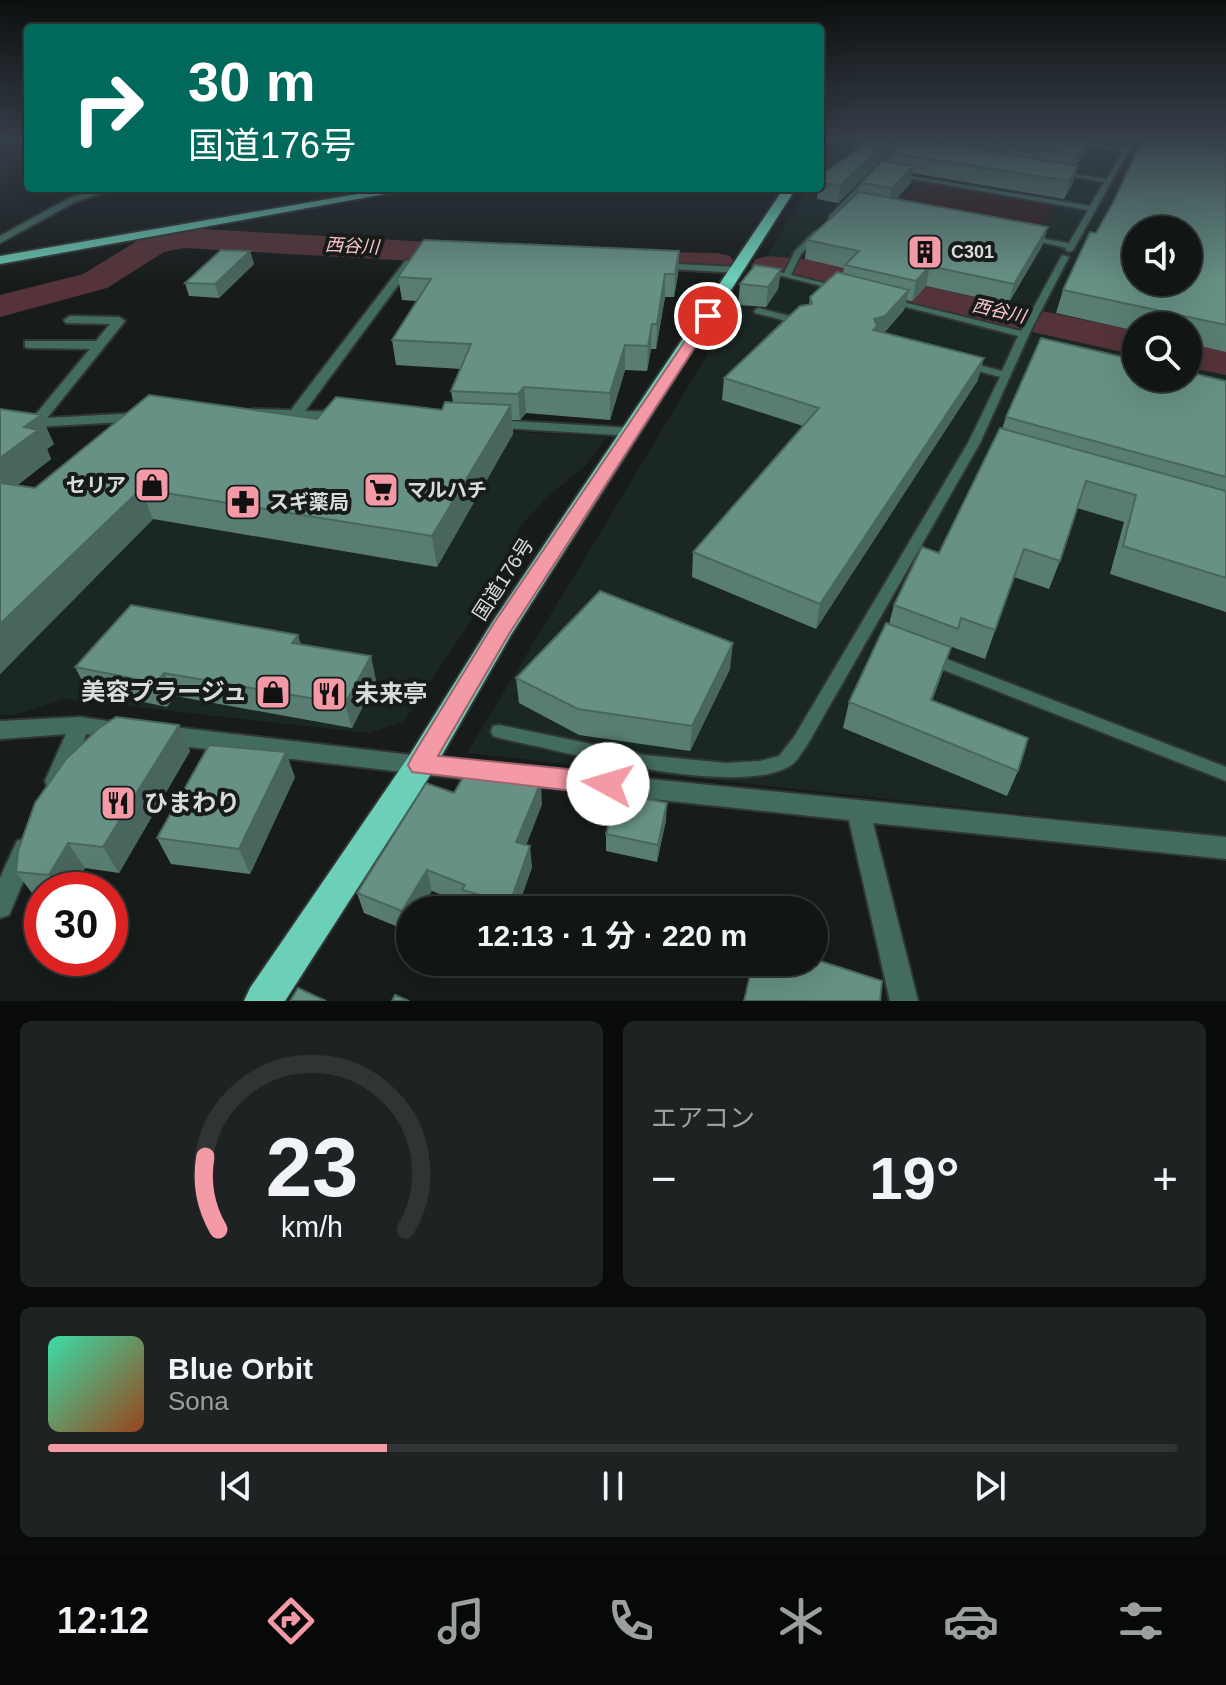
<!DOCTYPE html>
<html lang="ja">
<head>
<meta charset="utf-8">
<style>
	:root { --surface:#111514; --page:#1e2222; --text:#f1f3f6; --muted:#9c9fa0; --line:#303434; --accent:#f49aa6 }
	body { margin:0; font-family:Helvetica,"Noto Sans JP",sans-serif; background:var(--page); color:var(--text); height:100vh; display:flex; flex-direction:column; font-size:30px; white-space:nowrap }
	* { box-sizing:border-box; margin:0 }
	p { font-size:26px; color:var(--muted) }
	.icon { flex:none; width:44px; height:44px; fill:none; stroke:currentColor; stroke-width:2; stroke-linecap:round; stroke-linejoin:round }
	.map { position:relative; height:1001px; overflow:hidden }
	.details { display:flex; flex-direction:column; gap:20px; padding:20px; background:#090c0b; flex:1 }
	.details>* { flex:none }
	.top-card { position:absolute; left:24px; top:24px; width:800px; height:168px; border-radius:8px; box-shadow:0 8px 32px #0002,0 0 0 2px var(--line); background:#00695c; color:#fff; overflow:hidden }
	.tools { position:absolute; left:1122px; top:216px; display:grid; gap:16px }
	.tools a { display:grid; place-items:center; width:80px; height:80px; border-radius:50%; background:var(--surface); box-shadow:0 8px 32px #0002,0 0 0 2px var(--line); font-size:40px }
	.speed { position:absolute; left:24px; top:872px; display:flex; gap:16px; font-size:40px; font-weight:700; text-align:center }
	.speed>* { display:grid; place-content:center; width:104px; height:104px; border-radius:50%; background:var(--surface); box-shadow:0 8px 32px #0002,0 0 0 2px var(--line); line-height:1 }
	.speed .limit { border:12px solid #d22; background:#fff; color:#111 }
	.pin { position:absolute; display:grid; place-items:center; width:68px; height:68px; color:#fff; margin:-34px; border:4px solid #fff; border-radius:50%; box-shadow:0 2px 8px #0007 }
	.me { position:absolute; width:88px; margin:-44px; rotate:276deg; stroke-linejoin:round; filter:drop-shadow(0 0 6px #0008) }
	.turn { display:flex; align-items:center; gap:28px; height:168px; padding:0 32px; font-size:36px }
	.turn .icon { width:104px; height:104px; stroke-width:2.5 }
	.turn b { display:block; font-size:56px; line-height:68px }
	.big { font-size:60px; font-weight:700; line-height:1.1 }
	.details .card { flex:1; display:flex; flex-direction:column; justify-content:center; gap:12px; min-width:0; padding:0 28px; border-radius:12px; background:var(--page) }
	.details .dial { align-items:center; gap:0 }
	.dial svg { height:208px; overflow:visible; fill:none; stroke:var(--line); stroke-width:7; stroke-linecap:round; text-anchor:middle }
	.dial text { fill:var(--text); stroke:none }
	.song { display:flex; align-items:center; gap:24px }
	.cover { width:96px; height:96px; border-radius:12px; background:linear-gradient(135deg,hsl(160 70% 55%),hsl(20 70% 35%)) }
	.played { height:8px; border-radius:4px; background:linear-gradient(90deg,var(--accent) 30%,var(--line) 30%) }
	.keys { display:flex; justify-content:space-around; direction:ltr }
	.heat { display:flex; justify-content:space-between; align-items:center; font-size:44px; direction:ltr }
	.details .tiles { flex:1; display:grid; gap:20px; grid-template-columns:1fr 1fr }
	.card:last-child { grid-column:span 2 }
	.trip { position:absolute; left:396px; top:896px; width:432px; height:80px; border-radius:40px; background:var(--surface); box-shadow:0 8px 32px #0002,0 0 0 2px var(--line); font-weight:700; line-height:80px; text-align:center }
	.tabs { display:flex; height:128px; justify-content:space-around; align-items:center; background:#070808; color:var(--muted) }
	.tabs .icon { width:56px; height:56px }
	.tabs .current { color:var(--accent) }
	.tabs b { font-size:36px; color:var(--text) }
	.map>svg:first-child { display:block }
</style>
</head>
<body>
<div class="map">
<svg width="1226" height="1001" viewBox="0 0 1226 1001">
	<rect width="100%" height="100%" fill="#171c1b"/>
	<path fill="#1a2724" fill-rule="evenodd" d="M837 140H1226V836L467 753 808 188H820V169ZM1136 230H1188V282H1136ZM1136 326H1188V378H1136Z
		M286 419 607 437 585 466 547 497 518 529 510 563 403 722 368 733 66 699 13 715H0V527Z"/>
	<path fill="#331e20" d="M920 182 1054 207 1036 232 896 204Z"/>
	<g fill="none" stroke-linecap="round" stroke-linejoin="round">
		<path fill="#553338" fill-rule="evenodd" d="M184 228 483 245 495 248 499 255 495 262 483 265 184 248 164 252 107 288 0 317V295L83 274 142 238Z
			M611 251 718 253 730 256 735 263 730 270 718 273 599 268 594 261 599 254Z
			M768 256 825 261 882 277 1136 331V355L875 297 822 281 756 273 751 266 756 259Z
			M1188 343 1226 351V375L1188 367Z"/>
		<defs>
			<path id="service" d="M904 140H911L835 220H829V216Z
				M1053 140H1069L1124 148 1129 140H1135L1130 149 1155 154 1152 156 1128 152 1073 250 1069 252 1065 250 1067 248 1023 238 1027 236 1069 243 1088 210 896 176 899 174 1090 206 1104 182 1058 174 1061 172 1107 179 1122 152Z
				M814 232 821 234 801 254 791 275 841 287V291L770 273 774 271 784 273 795 251Z
				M1062 255 1069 257 1031 330 980 443 806 747C801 753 797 762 790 766 744 794 606 762 553 750 533 745 513 742 493 736L491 731 493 726 499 725 644 755 726 763 760 761 779 756 794 737 968 443 1000 377 963 367 961 365 966 362 1002 371 1018 336 887 302 891 299 1021 331Z
				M758 308 805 320 807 322 802 325 755 313 754 311Z
				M931 653 1226 767V781L926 663 924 659 926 655Z"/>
			<path id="minor" d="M103 188H118L75 202 0 243V236L69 198Z
				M406 260 415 262 305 411 342 412 347 413 349 416 347 419 249 416 247 413 249 410 254 409 291 410Z
				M658 263 739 267 744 270 739 273 654 268V264Z
				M70 316 119 317 125 321 47 418 139 413 146 417 139 421 0 429V421L32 419 90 349 29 348 25 347V341H96L110 324 66 323 64 320Z
				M493 420 632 428 639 432 632 436 488 427 486 424Z
				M80 717 87 719 90 725 67 781 64 788 56 791 48 788 45 781 70 725 73 719Z
				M420 756 1226 837V859L873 823 918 1001H890L849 820 420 774 412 772 409 765 412 758Z
				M25 838 33 841 37 849 9 915 0 918V878L17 841Z"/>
			<path id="tertiary" d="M80 717 129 724 133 730 129 736 122 739 80 733 0 739V721Z
				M165 726 420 756 428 758 431 765 428 772 420 774 165 744 158 741 154 735 158 729Z"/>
			<path id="primary" d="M392 188H418L0 264V256Z"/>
			<path id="trunk" d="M784 188H796L511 635 431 774 285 1001H244L250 988 409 756 493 621Z"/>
		</defs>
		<use href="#service" stroke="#323736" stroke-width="4"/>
		<use href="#minor" stroke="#323736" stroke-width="4"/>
		<use href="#tertiary" stroke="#323736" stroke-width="4"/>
		<use href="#primary" stroke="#323736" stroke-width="4"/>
		<use href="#trunk" stroke="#323736" stroke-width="4"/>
		<use href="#service" fill="#436c61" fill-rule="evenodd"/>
		<use href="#minor" fill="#436c61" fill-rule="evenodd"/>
		<use href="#tertiary" fill="#436c61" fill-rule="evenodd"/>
		<use href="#primary" fill="#65bfa9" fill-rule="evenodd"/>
		<use href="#trunk" fill="#6cd0b8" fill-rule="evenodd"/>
	</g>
	<path fill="#597d72" d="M863 140H901L838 203 817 199 818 188H820L821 175 862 146Z
		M903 140H1092H1089L1087 149 1076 166 1073 183 1064 199 912 173 911 183 896 199 1048 227 1042 246 1008 304 926 286 912 301 906 300 904 310 884 333 978 380 816 629 692 577 693 552 803 426 722 400 724 378 809 305 810 297 843 274 844 268 805 259 807 240 859 192 861 183 889 162 891 153Z
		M1142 140H1226V352L1188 343V326H1136V331L1056 313 1063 290 1114 201Z
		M250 251 254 264 219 298 189 296 185 283Z
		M679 251 678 274 674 297H665L656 349H651L647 371 625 370 610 420 526 413 520 420H512L513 434 437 567 153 519 0 674V409L54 444 47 449 51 459 17 485 35 488 317 419 442 410 453 402 451 391 461 369 396 365 392 340 417 301 402 300 398 277Z
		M781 269 778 289 766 307 738 305 740 284Z
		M1226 381V612L1110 574 1124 522 1077 508 1060 561 1049 589 1014 577 985 659 952 647 932 701 1018 771 1007 796 843 728 849 702 889 624 894 605 939 553 1002 429 1006 417Z
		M301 645 376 680 352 728 175 696 167 707 87 690 75 667Z
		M730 669 690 751 579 735 519 703 516 678Z
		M179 725 190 751 119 873 85 868 72 890H42V898L35 897 16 872Z
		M295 777 250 874 171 864 157 838Z
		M542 804 526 845 532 867 517 910H466L465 904 432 891 410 910V928L408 931 364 913 357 893Z
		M666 820 657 862 606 851V834Z"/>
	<path fill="#48665d" d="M888 140H901L838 203 840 186Z
		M1087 140H1089L1087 149 1073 171 1078 155Z
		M914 166 911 183 889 206 892 188Z
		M1078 166 1073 183 1064 199 1069 181Z
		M1048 227 1042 246 1008 304 1014 284Z
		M250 251 254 264 219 298 215 284Z
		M679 251 678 274 674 297 675 274Z
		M930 266 926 286 912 301 916 281Z
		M781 269 778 289 766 307 768 287Z
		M665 274V297L656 349 657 324Z
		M909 290 904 310 868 351 874 319Z
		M652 324 651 349 647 371 648 346Z
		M625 345V370L610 420V393Z
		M984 358 978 380 816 629 820 604Z
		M524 387 526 413 520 420 518 394Z
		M511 405 513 434 437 567 432 536Z
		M41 415 54 444 47 449 51 459 0 499V458L24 427Z
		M141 489 153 519 0 674V624Z
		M298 635 305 658 292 643Z
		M733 643 730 669 690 751 692 726Z
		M371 656 376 680 352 728 345 704Z
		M164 673 175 696 167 707 156 683Z
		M179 725 190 751 119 873 103 847Z
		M286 752 295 777 250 874 239 849Z
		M541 782 542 804 519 864 516 842Z
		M667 803 666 820 657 862 658 845Z
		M68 843 85 868 72 890H60L49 875Z
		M530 846 532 867 517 910H511L510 903Z
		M427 870 432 891 420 910H410V928L408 931 402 911Z"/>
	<path fill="#679185" stroke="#48665d" stroke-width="2" fill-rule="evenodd" d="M871 140H888L840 186 820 182 825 176 821 175Z
		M903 140H923L1078 166 1069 181 891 153Z
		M982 140H1087L1078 155Z
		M1142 140 1226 150V325L1063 290 1090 232 1096 233 1114 201ZM1136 230H1188V282H1136Z
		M882 161 914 166 892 188 861 183Z
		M859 192 1048 227 1014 284 930 266 916 281 845 265 859 251 807 240Z
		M424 240 679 251 675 274H665L657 324H652L648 346 625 345 610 393 524 387 518 394 451 391 471 344 392 340 431 279 398 277Z
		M221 250 250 251 215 284 185 283Z
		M755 265 781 269 768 287 740 284Z
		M837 272 909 290 885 316 874 319 877 326 873 330 984 358 820 604 693 552 819 408 724 378 800 306 812 304 810 297Z
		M1041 338 1136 360V378H1188V372L1226 381V477L1006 417Z
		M149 395 317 419 336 397 442 410 445 402 511 405 432 536 141 489 0 624V483L35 488Z
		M0 409 41 415 24 427 38 430 0 458Z
		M1000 428 1226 491V578L1123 546 1136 495 1086 481 1060 561 1024 549 995 630 961 618 958 629 894 605 922 547 939 553Z
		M600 591 733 643 692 726 578 709 516 678Z
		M131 605 298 635 292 643 371 656 345 704 164 673 156 683 75 667Z
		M886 623 951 647 931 700 1028 738 1018 771 849 702Z
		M116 717 179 725 103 847 68 843 49 875 16 872 18 851 35 803 66 759 99 728Z
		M209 745 286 752 239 849 157 838Z
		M469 767 506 780 508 775 541 782 516 842 530 846 510 903 462 890 465 885 427 870 402 911 357 893 426 783 454 793Z
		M617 793 667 803 658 845 606 834Z
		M814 959 882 981 880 1001H744L753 962H814Z
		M298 988 326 1001H290Z
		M395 995 409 1001H392Z"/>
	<linearGradient id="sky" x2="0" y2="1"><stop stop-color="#0d0f0f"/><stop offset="0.5" stop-color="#36404a"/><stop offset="1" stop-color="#36404a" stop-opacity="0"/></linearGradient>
	<rect width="1226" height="280" fill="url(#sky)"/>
	<path fill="#f49aa6" stroke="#9f646c" stroke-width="2" d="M708 312 715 316 509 634 438 756 608 773 617 776 621 784 617 791 608 795 412 772 408 765 412 757 494 623 702 316Z"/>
	<defs>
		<symbol id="building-square" viewBox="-11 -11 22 22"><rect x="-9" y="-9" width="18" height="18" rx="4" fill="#f49aa6" stroke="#171c1b"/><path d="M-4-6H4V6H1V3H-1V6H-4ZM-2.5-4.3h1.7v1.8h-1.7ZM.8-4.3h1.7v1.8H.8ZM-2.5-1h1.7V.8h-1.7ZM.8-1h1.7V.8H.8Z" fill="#111"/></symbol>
		<symbol id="shop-square" viewBox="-11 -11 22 22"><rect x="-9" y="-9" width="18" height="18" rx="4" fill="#f49aa6" stroke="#171c1b"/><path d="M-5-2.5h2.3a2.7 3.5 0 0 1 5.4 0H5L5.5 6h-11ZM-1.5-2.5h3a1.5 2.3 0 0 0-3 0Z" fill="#111"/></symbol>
		<symbol id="supermarket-square" viewBox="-11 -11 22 22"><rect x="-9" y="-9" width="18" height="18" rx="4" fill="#f49aa6" stroke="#171c1b"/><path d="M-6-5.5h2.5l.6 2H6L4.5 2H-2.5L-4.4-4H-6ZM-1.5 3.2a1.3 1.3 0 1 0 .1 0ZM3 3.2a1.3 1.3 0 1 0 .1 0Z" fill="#111"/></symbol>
		<symbol id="pharmacy-square" viewBox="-11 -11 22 22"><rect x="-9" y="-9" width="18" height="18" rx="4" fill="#f49aa6" stroke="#171c1b"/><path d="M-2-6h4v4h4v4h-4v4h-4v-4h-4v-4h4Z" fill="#111"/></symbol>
		<symbol id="restaurant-square" viewBox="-11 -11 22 22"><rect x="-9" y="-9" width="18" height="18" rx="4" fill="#f49aa6" stroke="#171c1b"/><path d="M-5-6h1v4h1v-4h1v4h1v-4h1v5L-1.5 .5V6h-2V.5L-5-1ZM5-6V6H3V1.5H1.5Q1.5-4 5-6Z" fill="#111"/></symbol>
	</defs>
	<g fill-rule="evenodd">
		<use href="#building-square" x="905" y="232" width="40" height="40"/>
		<use href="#shop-square" x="132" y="465" width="40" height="40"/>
		<use href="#supermarket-square" x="361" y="470" width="40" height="40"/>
		<use href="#pharmacy-square" x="223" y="482" width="40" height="40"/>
		<use href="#shop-square" x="253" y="672" width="40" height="40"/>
		<use href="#restaurant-square" x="309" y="674" width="40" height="40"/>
		<use href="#restaurant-square" x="98" y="783" width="40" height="40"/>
	</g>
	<g text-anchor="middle" stroke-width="8" stroke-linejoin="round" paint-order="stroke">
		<g font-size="18" font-style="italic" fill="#fdc6cc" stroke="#171c1b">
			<text transform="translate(352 246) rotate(3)" y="6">西谷川</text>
			<text transform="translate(999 311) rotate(13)" y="6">西谷川</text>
		</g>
		<g font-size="18" font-weight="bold" fill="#d8dcdb" stroke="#171c1b" text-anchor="start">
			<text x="951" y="258">C301</text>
		</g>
		<g font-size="20" font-weight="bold" fill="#d8dcdb" stroke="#171c1b" text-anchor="start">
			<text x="126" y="492" text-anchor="end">セリア</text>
			<text x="407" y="497">マルハチ</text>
			<text x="269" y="509">スギ薬局</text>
		</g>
		<g font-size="20" fill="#d8dcdb" stroke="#171c1b">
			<text transform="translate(503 579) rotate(-57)" y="7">国道176号</text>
		</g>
		<g font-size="24" font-weight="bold" fill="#d8dcdb" stroke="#171c1b" text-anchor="start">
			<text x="247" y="700" text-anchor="end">美容プラージュ</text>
			<text x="355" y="702">未来亭</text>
			<text x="144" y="811">ひまわり</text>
		</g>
	</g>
</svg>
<div class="tools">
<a><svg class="icon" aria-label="sound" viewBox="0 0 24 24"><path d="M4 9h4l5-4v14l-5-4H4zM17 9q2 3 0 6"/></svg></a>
<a><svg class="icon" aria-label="search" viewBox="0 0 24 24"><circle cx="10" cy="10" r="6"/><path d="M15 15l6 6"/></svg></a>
</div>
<div class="speed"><div class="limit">30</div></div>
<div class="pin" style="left:708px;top:316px;background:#d93025"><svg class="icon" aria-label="arrive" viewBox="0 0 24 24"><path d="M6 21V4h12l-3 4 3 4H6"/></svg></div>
<svg class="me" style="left:608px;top:784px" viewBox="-20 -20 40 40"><circle r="19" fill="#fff"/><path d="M0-13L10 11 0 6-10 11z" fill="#f49aa6"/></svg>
<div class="trip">12:13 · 1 分 · 220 m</div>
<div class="top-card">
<div class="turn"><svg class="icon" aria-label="right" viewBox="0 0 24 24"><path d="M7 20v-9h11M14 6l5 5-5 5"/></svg><div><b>30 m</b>国道176号</div></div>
</div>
</div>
<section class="details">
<div class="tiles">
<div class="card dial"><svg viewBox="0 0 100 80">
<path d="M14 69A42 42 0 1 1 86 69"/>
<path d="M14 69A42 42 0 0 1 9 41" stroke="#f49aa6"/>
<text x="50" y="56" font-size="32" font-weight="700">23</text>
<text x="50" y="72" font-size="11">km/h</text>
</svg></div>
<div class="card"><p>エアコン</p>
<div class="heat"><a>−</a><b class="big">19°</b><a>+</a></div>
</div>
<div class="card">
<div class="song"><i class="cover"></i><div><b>Blue Orbit</b><p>Sona</p></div></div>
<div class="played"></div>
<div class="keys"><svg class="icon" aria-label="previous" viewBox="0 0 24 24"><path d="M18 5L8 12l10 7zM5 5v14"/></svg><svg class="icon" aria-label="pause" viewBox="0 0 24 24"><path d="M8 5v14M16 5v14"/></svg><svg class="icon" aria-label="next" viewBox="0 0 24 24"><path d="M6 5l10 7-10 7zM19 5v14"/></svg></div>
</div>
</div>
</section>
<nav class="tabs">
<b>12:12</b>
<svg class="icon current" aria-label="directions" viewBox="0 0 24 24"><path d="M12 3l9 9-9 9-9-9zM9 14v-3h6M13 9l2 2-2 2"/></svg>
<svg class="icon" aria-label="music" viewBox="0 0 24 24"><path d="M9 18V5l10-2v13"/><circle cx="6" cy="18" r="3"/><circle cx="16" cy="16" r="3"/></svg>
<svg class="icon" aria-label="phone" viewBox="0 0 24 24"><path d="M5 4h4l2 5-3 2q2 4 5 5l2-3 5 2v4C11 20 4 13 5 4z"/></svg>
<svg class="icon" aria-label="climate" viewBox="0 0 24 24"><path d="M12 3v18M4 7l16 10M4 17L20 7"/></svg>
<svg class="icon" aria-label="car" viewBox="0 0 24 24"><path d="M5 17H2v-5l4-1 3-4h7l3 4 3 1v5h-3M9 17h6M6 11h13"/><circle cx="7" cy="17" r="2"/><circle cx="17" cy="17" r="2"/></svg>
<svg class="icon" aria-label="filters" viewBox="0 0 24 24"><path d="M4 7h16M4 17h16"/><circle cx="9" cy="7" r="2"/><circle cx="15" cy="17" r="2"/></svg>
</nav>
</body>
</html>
